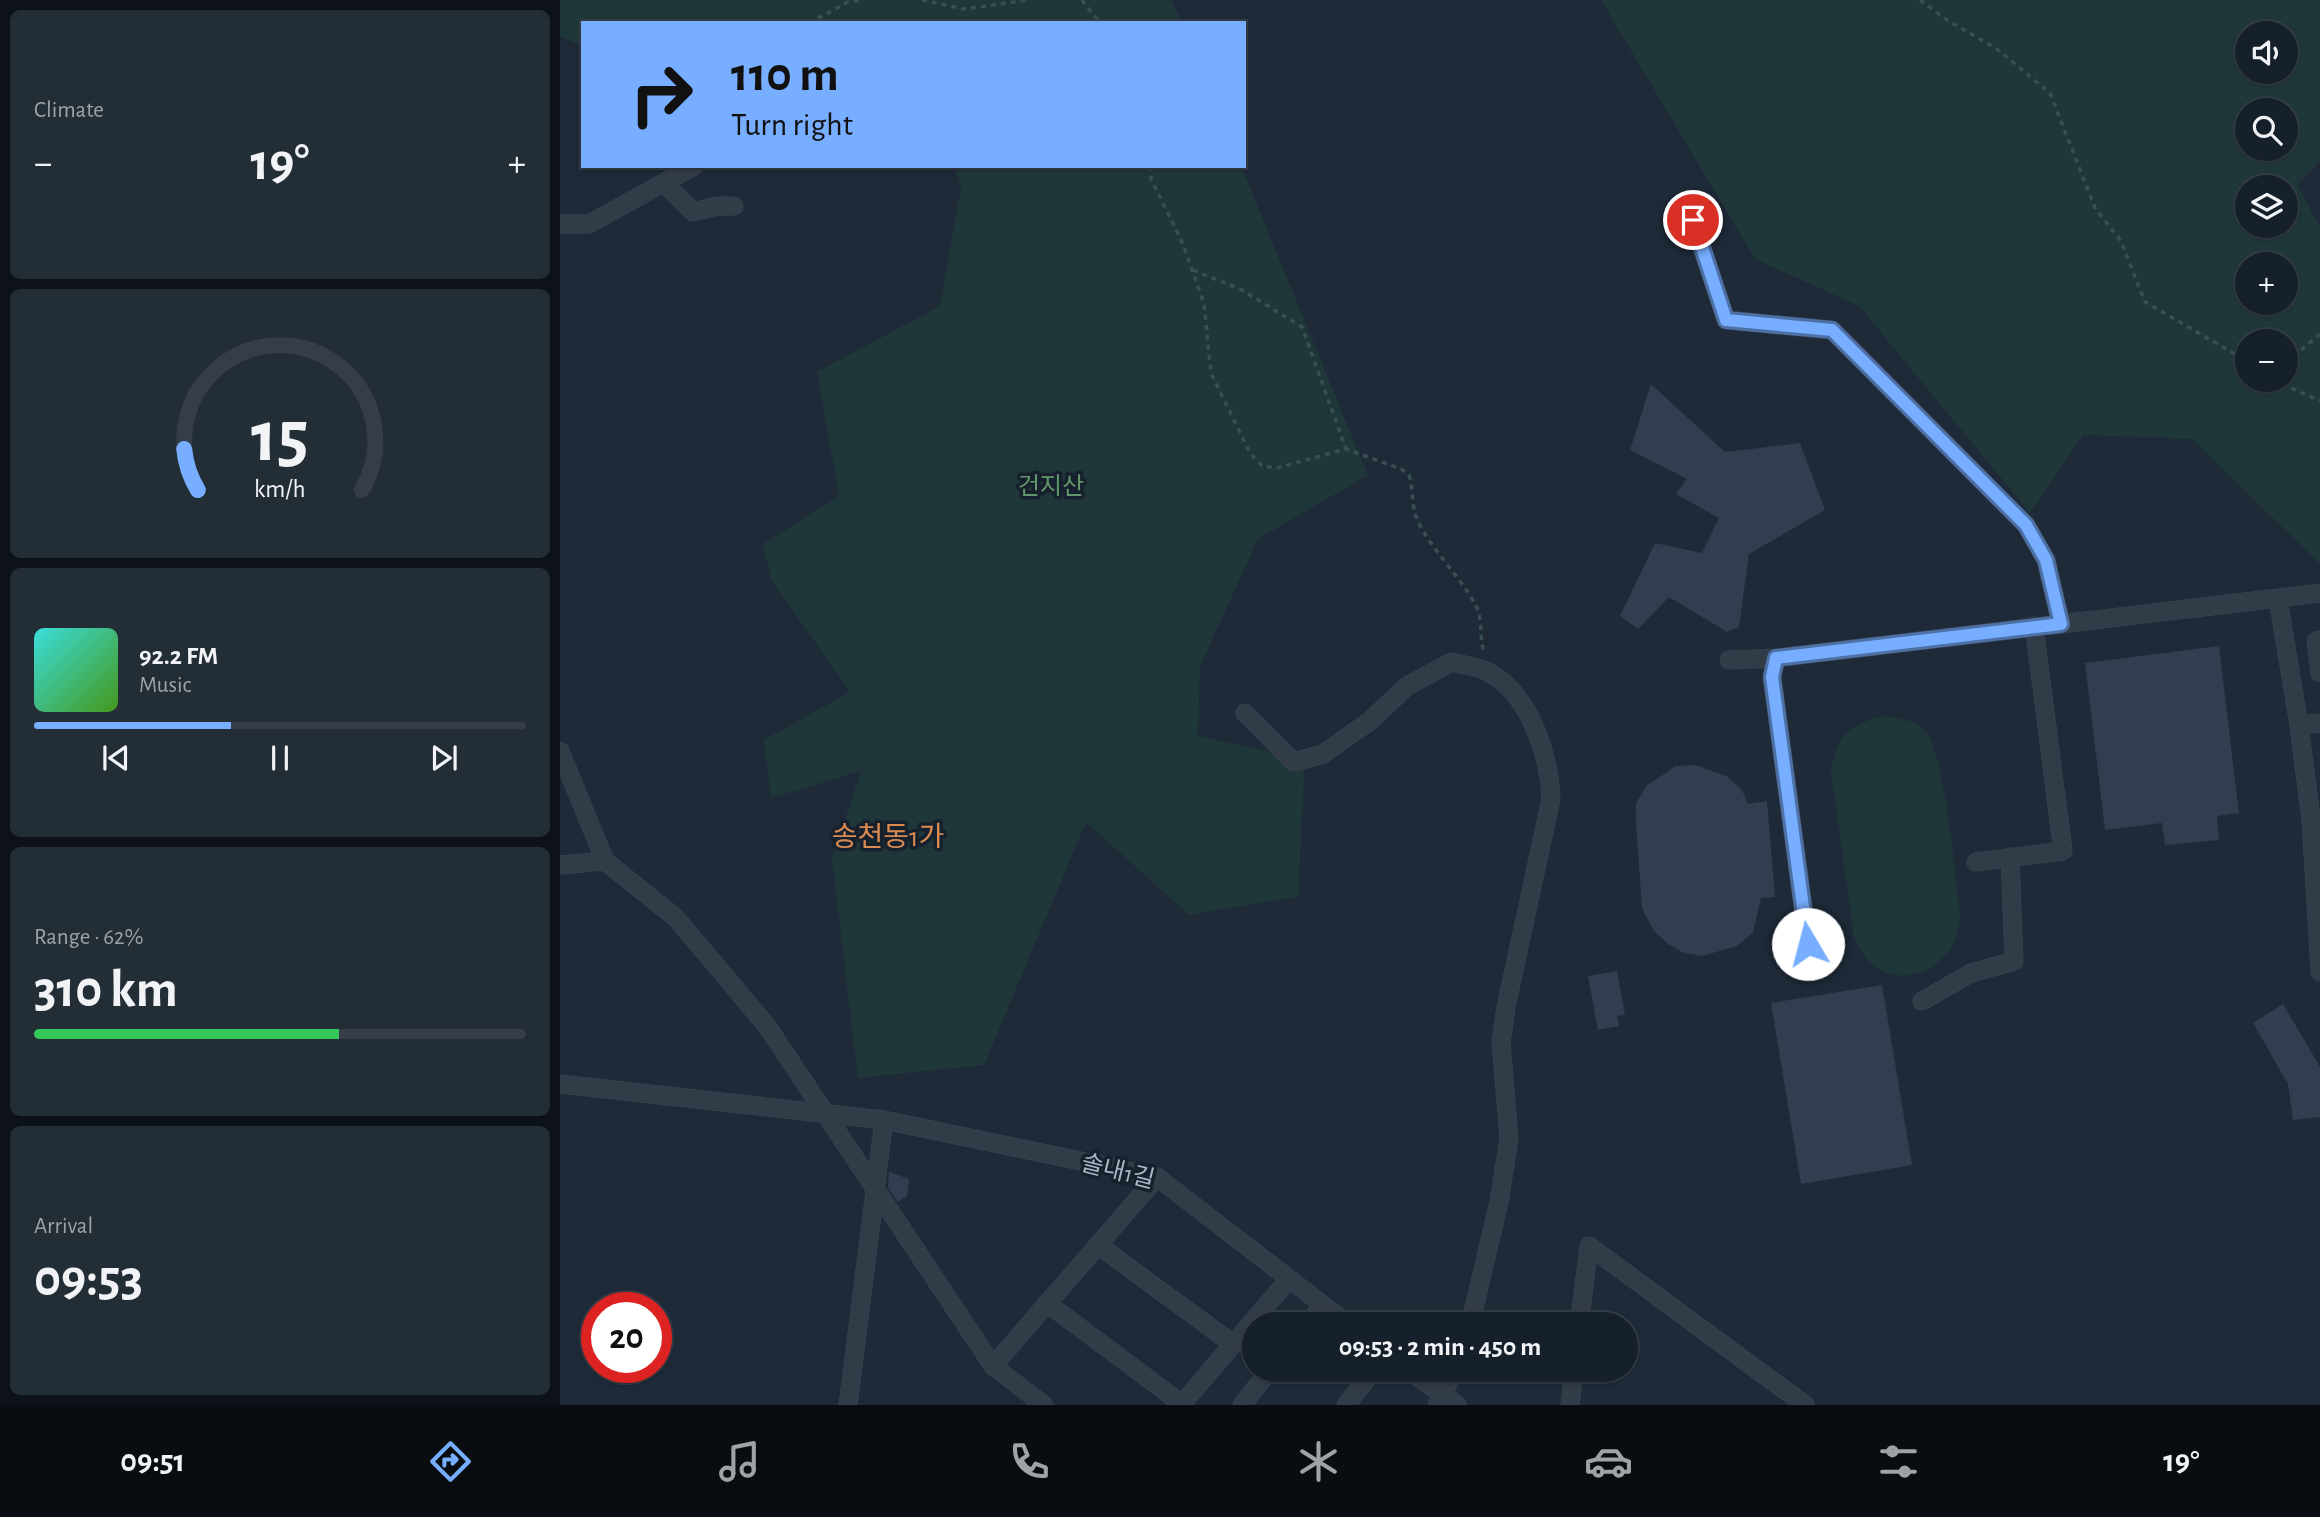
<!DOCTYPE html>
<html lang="en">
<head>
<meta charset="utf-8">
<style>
	:root { --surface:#16202a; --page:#232d36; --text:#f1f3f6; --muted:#9ea3a8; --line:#353e47; --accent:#77aeff }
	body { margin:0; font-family:"Alegreya Sans","Noto Sans KR",sans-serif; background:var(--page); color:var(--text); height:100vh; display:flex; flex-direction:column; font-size:26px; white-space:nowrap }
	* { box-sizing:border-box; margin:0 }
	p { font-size:23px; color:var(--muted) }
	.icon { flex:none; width:38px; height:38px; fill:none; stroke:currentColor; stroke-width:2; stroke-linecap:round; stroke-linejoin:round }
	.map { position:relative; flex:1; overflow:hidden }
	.side { display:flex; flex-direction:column; gap:10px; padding:10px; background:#0c1217; width:560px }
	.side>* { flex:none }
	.banner { position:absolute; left:21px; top:21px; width:665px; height:147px; border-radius:0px; box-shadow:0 2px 5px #0004,0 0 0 2px var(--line); background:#77aeff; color:#111; overflow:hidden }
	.tools { position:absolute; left:1675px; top:21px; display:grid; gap:14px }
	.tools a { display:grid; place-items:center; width:63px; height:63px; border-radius:50%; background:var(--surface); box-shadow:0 2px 5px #0004,0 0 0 2px var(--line); font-size:35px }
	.speed { position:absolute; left:21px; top:1292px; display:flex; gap:14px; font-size:35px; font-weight:700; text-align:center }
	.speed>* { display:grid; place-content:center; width:91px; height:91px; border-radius:50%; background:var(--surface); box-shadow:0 2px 5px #0004,0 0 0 2px var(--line); line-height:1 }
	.speed .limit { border:10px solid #d22; background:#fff; color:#111 }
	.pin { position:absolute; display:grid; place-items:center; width:60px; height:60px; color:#fff; margin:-30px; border:4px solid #fff; border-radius:50%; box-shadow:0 2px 7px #0007 }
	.me { position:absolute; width:77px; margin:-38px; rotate:352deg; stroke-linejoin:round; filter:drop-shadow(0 0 5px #0008) }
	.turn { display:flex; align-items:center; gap:24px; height:147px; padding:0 35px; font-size:32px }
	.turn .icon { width:91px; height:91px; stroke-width:2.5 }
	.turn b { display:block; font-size:49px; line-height:60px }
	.big { font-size:52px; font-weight:700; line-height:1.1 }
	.side .tile { flex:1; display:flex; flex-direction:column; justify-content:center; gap:10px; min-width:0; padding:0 24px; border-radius:10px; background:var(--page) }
	.side .dial { align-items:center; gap:0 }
	.dial svg { height:182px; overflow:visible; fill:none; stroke:var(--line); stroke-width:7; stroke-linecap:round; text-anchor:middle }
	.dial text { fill:var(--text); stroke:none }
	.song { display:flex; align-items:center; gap:21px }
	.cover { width:84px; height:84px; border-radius:10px; background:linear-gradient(135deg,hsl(180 70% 55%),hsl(100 70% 35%)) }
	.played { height:7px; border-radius:4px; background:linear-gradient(90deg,var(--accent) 40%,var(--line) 40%) }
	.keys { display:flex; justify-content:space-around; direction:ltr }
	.heat { display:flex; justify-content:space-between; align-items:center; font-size:38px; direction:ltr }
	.charge { height:10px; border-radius:5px; background:linear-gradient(90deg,#34c759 62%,var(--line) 0) }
	.trip { position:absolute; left:682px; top:1312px; width:396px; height:70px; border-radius:35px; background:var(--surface); box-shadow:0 2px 5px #0004,0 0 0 2px var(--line); font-weight:700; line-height:70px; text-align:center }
	.dock { display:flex; height:112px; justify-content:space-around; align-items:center; background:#090d11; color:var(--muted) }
	.dock .icon { width:49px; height:49px }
	.dock .on { color:var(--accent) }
	.dock b { font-size:32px; color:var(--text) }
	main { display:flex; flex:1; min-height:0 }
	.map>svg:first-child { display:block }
</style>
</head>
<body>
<main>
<section class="side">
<div class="tile"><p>Climate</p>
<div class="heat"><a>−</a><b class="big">19°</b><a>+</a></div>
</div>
<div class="tile dial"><svg viewBox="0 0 100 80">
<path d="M14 69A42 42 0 1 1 86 69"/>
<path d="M14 69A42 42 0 0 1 8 51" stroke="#77aeff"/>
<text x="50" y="56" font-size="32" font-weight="700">15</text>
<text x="50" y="72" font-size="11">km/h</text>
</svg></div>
<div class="tile">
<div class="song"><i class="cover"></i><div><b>92.2 FM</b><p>Music</p></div></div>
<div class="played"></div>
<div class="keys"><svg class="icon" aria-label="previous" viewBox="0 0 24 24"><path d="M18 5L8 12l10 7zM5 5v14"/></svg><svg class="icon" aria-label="pause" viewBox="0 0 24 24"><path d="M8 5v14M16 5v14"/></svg><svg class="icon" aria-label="next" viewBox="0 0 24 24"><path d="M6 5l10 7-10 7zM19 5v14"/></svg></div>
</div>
<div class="tile"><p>Range · 62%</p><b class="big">310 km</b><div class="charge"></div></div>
<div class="tile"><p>Arrival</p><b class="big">09:53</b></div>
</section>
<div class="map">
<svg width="1760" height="1405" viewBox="0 0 1760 1405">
	<rect width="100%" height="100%" fill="#1e2a38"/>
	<path fill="#203739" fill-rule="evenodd" d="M0 0H612L622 23H23V47L0 36Z
		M1041 0H1760V161L1737 185 1760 227V564L1632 439 1523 435 1470 513 1299 306 1195 259ZM1726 33V72H1687V33ZM1726 110V149H1687V110ZM1726 187V226H1687V187ZM1726 264V303H1687V264ZM1726 341V380H1687V341Z
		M394 166H681L808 475 698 539 640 666 638 736 745 759 738 897 629 915 526 822 424 1065 298 1078 272 859 301 771 211 798 204 740 290 692 212 581 203 544 279 496 257 372 380 306 401 188Z
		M1322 716C1338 718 1355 719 1366 732 1385 755 1395 878 1400 913 1402 955 1358 992 1317 968 1306 961 1300 948 1294 937L1271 771C1277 736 1288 726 1322 716Z"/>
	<path fill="#303e4f" d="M1091 384 1165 452 1240 443 1265 510 1189 554 1179 627 1167 632 1109 597 1078 629 1060 616 1095 543 1142 553 1159 518 1116 494 1127 479 1070 450Z
		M1659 646 1679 813 1657 816 1659 840 1605 845 1602 823 1545 830 1525 663Z
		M1136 765 1168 777 1182 790 1188 804 1207 801 1215 897 1201 898 1193 933 1177 946 1142 956 1124 953 1108 944 1094 931 1088 920 1082 908 1076 822V804L1086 786 1116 766Z
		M1057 971 1065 1015 1057 1016 1059 1026 1038 1030 1028 976Z
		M1322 985 1352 1165 1241 1184 1211 1003Z
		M1723 1004 1760 1067V1117L1733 1120 1728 1084 1693 1023Z
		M329 1172 349 1179 347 1196 338 1202 328 1187Z"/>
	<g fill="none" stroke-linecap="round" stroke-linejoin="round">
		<defs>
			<path id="minor" d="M105 184 133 212 157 206H174
				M1133 221 1166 320 1272 330 1466 525 1486 560 1501 624
				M0 224H29L134 166
				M1718 599 1739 725 1760 723
				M1760 640 1756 641 1760 673
				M1216 658 1760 593
				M1169 660 1216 658 1212 677 1248 944
				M685 713 734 762 763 754 810 721 847 686 892 662C902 665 915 666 924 670 969 690 989 754 991 799L946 1007 941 1043 949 1139 939 1202 910 1325
				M1739 725 1751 819 1760 972
				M0 751 45 861 116 918 207 1026 433 1366 484 1405
				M1416 862 1503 851 1474 626
				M0 865 45 861
				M1362 1001 1411 973 1454 961 1450 857
				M0 1084 324 1120 597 1177 789 1325
				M538 1245 673 1344
				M487 1303 622 1404
				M747 1325 763 1305
				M1019 1325 1029 1246 1245 1405
				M433 1366 597 1177
				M848 1370 897 1405
				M288 1405 324 1120
				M621 1405 729 1279
				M682 1405 710 1370
				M786 1405 814 1370
				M877 1405 895 1370
				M1010 1405 1014 1370"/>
		</defs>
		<use href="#minor" stroke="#3b4552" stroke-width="19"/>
		<path stroke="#395052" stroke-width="3.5" stroke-dasharray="5 5" stroke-linecap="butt" d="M362 0 404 9 468 0
			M522 0 540 23
			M1360 0 1387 20 1437 49 1490 93 1535 208 1561 241 1585 302 1687 361
			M249 23 288 2 304 0
			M590 166 591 179 623 244 644 304 651 373 690 453 702 466 717 468 786 449 841 469 849 475C853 488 852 502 855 514 865 543 902 578 916 606 924 622 918 638 925 654
			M633 270 682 290 742 327 786 449
			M1726 363 1760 334
			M1713 380 1760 401"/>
		<use href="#minor" stroke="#323c48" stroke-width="18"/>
	</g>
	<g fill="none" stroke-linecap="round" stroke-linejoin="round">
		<defs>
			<path id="route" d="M1133 220 1166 320 1272 330 1466 525 1486 560 1501 624 1216 658 1212 677 1248 944"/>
		</defs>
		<use href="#route" stroke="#4d71a6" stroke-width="18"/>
		<use href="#route" stroke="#77aeff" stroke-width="12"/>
	</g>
	<g text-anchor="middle" stroke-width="7" stroke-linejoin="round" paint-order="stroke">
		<g font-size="24" fill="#62976d" stroke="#17212d">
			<text x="491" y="494">건지산</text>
		</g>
		<g font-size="24" fill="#acb6c5" stroke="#17212d">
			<text transform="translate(558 1171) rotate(14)" y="8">솔내1길</text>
		</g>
		<g font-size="28" fill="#da8b52" stroke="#17212d">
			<text x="328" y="846">송천동1가</text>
		</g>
	</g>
</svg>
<div class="tools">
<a><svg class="icon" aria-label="sound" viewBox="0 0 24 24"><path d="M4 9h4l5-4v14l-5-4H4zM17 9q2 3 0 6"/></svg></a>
<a><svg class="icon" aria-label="search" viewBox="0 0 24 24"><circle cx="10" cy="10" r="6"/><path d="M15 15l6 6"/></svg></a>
<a><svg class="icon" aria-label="layers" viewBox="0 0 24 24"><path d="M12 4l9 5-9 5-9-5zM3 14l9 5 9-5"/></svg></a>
<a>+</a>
<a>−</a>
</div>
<div class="speed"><div class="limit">20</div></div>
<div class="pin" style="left:1133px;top:220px;background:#d93025"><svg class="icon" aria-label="arrive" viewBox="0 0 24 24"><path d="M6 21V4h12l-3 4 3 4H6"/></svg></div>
<svg class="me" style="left:1248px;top:944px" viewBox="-20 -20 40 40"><circle r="19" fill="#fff"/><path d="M0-13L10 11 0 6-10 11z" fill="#77aeff"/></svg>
<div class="trip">09:53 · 2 min · 450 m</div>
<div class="banner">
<div class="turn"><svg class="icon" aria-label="right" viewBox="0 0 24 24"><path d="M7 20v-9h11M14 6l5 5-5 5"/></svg><div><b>110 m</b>Turn right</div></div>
</div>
</div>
</main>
<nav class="dock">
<b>09:51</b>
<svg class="icon on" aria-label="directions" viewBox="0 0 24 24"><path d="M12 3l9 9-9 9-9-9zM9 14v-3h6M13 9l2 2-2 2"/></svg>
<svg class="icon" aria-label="music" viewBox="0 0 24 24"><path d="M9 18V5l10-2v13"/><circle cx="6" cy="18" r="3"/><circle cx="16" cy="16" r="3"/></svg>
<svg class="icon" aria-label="phone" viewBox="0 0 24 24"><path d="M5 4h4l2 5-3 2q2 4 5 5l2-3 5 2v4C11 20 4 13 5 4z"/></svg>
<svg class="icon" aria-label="climate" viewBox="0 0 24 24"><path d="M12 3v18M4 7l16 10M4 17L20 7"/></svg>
<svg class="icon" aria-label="car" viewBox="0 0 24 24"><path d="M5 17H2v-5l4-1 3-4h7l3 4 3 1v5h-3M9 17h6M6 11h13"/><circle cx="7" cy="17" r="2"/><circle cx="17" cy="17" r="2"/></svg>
<svg class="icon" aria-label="filters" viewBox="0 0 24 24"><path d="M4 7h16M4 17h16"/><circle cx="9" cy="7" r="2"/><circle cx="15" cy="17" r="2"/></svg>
<b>19°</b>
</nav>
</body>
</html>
